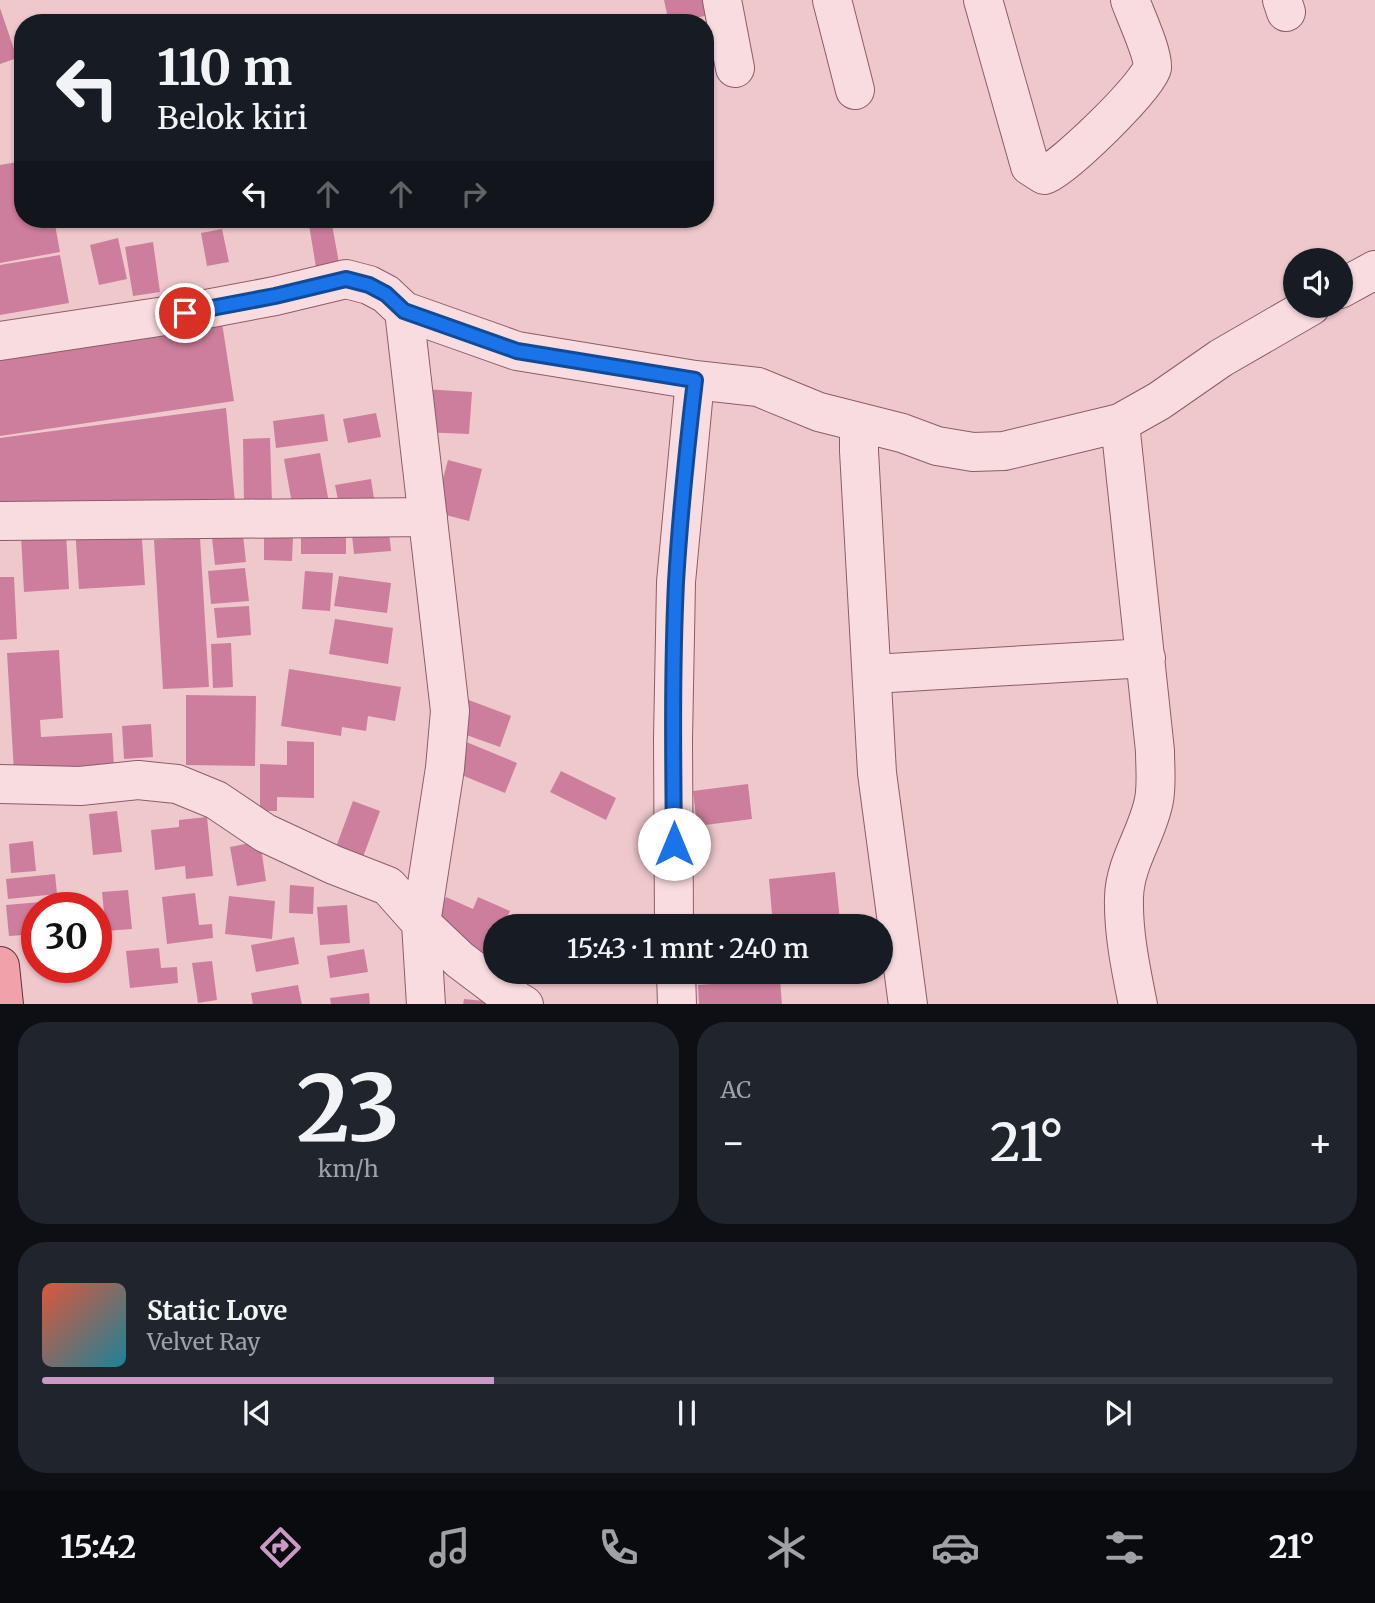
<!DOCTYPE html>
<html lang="id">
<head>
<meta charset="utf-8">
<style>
	:root { --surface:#171b24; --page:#20242c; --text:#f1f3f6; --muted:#9ea1a6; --line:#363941; --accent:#cb99c3 }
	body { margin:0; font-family:Merriweather,serif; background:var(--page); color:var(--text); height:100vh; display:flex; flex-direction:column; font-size:26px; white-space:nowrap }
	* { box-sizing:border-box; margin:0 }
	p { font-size:23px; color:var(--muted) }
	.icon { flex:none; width:38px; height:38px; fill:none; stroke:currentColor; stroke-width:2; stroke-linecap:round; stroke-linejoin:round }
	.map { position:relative; height:1004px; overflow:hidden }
	.drawer { display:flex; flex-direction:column; gap:18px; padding:18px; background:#0d0f14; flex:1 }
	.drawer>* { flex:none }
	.guide { position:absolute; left:14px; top:14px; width:700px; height:214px; border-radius:28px; box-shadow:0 2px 5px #0004; background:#171b24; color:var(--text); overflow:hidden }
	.buttons { position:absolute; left:1283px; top:248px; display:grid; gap:14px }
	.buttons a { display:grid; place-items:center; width:70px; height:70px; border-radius:50%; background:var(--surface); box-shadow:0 2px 5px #0004; font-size:35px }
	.speed { position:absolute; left:21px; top:892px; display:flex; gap:14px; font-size:35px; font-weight:700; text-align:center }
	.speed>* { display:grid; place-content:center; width:91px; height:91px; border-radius:50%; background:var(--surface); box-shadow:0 2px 5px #0004; line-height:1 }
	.speed .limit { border:10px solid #d22; background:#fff; color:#111 }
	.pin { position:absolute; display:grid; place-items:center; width:60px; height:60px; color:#fff; margin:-30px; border:4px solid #fff; border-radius:50%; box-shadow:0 2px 7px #0007 }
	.me { position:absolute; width:77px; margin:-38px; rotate:0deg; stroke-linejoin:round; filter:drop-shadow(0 0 5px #0008) }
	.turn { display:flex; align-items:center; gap:24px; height:147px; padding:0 28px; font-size:32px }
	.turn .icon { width:91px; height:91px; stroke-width:2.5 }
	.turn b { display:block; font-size:49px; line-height:60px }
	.lanes { display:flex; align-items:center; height:66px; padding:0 28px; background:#0003; justify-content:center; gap:35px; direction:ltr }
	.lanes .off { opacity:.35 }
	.big { font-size:52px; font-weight:600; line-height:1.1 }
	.drawer .tile { flex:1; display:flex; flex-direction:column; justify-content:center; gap:10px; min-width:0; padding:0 24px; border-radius:28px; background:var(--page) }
	.drawer .dial { align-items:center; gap:0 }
	.dial b { font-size:91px; line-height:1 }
	.song { display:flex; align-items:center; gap:21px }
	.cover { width:84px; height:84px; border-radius:10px; background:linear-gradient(135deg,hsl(10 70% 55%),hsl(190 70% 35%)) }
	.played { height:7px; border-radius:4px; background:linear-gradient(90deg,var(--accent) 35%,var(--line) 35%) }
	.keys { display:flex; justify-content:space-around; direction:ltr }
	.heat { display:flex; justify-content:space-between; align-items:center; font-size:38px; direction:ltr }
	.drawer .tiles { flex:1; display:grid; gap:18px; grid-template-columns:1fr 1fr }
	.tile:last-child { grid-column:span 2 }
	.trip { position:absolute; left:483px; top:914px; width:410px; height:70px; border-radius:35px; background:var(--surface); box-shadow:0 2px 5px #0004; font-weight:600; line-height:70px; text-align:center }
	.menu { display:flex; height:112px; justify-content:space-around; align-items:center; background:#090b0e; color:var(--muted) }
	.menu .icon { width:49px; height:49px }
	.menu .selected { color:var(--accent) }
	.menu b { font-size:32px; color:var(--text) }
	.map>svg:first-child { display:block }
</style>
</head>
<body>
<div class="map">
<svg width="1375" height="1005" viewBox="0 0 1375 1005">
	<rect width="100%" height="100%" fill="#efc8cc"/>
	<path fill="#cd7e9c" d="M664 0H706L710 15 669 23Z
		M0 8 17 58 0 64Z
		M23 161V219H54L60 252 0 263V165Z
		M76 219H93L78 224Z
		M308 219H331L339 263 316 267Z
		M222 229 229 262 207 266 201 233Z
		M118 238 127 279 99 285 90 245Z
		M153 242 160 292 133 296 125 247Z
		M60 255 69 303 0 315V265Z
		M221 316 234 401 0 436V350Z
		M423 389 472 392 469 434 420 432Z
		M226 408 236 513 0 506V438Z
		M376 413 381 437 348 443 343 419Z
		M324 414 328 441 276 448 273 421Z
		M270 438 272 503H244L243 439Z
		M320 453 329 503 293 509 284 459Z
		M448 460 482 469 469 521 434 512Z
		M371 479 375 505 340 510 335 485Z
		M141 524 145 585 79 589 75 528Z
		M301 525 346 526V554H301Z
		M66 532 69 589 24 592 21 535Z
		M389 532 391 551 354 554 352 535Z
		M243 535 246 562 215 565 212 538Z
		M264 535 293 536 292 561 264 560Z
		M200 538 209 687 163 689 154 540Z
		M245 568 249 601 211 604 208 571Z
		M305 571 333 573 330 611 302 609Z
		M339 576 391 583 387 613 334 606Z
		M0 577H14L17 639 0 640Z
		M249 606 251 635 217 638 214 608Z
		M335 619 393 628 388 664 329 654Z
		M231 643 233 687 213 688 211 644Z
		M59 650 63 718 40 720 41 737 112 733 114 767 14 772 7 653Z
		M289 669 401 687 395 721 368 716 366 731 342 727 341 736 281 726Z
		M186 695 256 696 255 766 186 765Z
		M466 699 511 716 500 747 455 731Z
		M151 724 153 757 124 759 122 726Z
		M287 741 314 742V798L277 797V811H260V764L287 765Z
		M464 741 517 763 505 793 452 771Z
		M561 771 616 798 606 820 550 792Z
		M748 784 752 819 697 826 693 791Z
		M353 801 380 811 363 857 336 847Z
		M117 811 122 852 93 855 89 814Z
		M207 817 213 876 186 879 185 866 155 870 151 830 179 827V820Z
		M33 841 36 871 11 873 9 844Z
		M260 841 266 881 237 886 230 847Z
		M835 872 840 921 773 926 769 879Z
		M55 874 57 894 8 899 6 879Z
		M290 885 314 887 313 914 289 913Z
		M128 890 132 929 106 931 102 892Z
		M195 893 199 925 212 924 213 938 167 944 162 897Z
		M229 896 275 901 272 939 225 934Z
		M446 897 473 909 478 897 510 911 503 926H495V944L489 959 432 930Z
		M63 898 64 908H45L44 900Z
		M41 902V908H37V934L9 936 6 905Z
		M347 905 350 943 320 945 317 907Z
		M96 930H99L103 962 96 963Z
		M294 937 299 964 256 972 251 945Z
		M159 948 161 968 177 967 178 983 130 988 126 951Z
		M364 949 368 972 330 978 327 956Z
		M212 961 217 1000 198 1003 192 963Z
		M780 979 782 1005H699L698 985Z
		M298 985 302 1005H253L251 993Z
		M369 993 370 1005H331L330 998Z
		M464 999 485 1001V1005H463Z"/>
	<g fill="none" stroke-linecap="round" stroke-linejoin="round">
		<defs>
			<path id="minor" d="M722 0 735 68
				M832 0 855 90
				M983 0 1030 166 1044 175C1061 171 1149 85 1152 68 1154 55 1135 14 1130 0
				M1282 0 1286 12
				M1340 289 1375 270
				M404 311 450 711 445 768 421 923 426 1005
				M0 341 185 313 275 296 346 279 369 285 386 294 404 311 517 351 695 380 758 387 819 412 902 433 937 446 973 452 1004 451 1120 423 1159 401 1221 358 1311 306
				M1120 423 1155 751C1155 766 1157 784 1154 800 1148 833 1125 862 1124 897 1123 933 1131 970 1138 1005
				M859 424V451L877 773 908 1005
				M0 521 428 517
				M873 674 1146 658
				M0 784 80 786 138 780 177 784 216 800 265 833 334 865 388 886 421 923 460 960 501 991 524 1005
				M674 926 673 739 676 582 695 380
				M676 971 677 1005"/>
			<path id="major" d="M0 966 4 1005"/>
		</defs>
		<use href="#minor" stroke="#8c5d69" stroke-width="40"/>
		<use href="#major" stroke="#5a313e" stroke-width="40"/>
		<use href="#minor" stroke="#f9dcdf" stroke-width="38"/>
		<use href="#major" stroke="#f1a1a9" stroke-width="38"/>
	</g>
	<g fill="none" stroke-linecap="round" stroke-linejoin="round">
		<defs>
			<path id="route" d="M185 313 275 296 346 279 369 285 386 294 404 311 517 351 695 380C687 447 680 515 676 582 672 669 673 757 674 844"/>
		</defs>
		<use href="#route" stroke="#114b97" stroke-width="18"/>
		<use href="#route" stroke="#1a73e8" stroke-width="12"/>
	</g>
</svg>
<div class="buttons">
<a><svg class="icon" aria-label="sound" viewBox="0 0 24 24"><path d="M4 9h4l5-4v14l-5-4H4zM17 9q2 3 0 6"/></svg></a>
</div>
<div class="speed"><div class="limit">30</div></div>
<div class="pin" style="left:185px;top:313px;background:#d93025"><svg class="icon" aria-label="arrive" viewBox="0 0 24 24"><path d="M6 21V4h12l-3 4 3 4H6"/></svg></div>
<svg class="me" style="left:674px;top:844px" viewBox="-20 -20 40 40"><circle r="19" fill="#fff"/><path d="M0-13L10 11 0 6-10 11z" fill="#1a73e8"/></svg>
<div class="trip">15:43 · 1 mnt · 240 m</div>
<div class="guide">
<div class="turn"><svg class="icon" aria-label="left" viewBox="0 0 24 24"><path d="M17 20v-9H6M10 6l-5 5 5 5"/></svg><div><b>110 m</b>Belok kiri</div></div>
<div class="lanes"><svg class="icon" aria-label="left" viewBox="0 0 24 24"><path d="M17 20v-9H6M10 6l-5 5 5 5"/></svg><svg class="icon off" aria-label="ahead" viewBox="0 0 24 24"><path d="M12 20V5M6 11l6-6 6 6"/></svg><svg class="icon off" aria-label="ahead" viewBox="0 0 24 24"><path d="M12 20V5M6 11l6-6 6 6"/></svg><svg class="icon off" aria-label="right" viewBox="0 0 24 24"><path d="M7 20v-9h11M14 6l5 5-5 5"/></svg></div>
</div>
</div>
<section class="drawer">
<div class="tiles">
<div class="tile dial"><b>23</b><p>km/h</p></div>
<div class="tile"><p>AC</p>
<div class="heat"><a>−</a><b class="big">21°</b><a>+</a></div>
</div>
<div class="tile">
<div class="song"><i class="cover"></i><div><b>Static Love</b><p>Velvet Ray</p></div></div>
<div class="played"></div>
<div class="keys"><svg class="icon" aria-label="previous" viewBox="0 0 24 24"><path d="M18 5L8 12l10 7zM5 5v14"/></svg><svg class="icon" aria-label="pause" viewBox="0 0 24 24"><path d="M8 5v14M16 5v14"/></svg><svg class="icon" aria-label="next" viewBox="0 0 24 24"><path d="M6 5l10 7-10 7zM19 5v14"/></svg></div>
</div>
</div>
</section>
<nav class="menu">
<b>15:42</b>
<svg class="icon selected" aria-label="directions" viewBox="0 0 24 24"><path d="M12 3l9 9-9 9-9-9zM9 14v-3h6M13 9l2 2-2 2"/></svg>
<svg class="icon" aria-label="music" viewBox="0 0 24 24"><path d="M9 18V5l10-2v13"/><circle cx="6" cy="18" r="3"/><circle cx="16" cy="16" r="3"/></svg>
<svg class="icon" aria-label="phone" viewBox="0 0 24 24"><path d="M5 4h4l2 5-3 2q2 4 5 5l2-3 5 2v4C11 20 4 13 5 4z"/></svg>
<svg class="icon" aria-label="climate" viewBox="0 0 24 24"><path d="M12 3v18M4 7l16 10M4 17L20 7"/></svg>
<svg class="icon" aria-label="car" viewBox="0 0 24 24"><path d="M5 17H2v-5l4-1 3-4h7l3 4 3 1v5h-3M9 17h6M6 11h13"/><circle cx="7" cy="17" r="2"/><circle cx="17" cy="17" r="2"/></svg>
<svg class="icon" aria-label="filters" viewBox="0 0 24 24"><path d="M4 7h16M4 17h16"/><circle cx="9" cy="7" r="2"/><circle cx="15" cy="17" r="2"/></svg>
<b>21°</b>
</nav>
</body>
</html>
